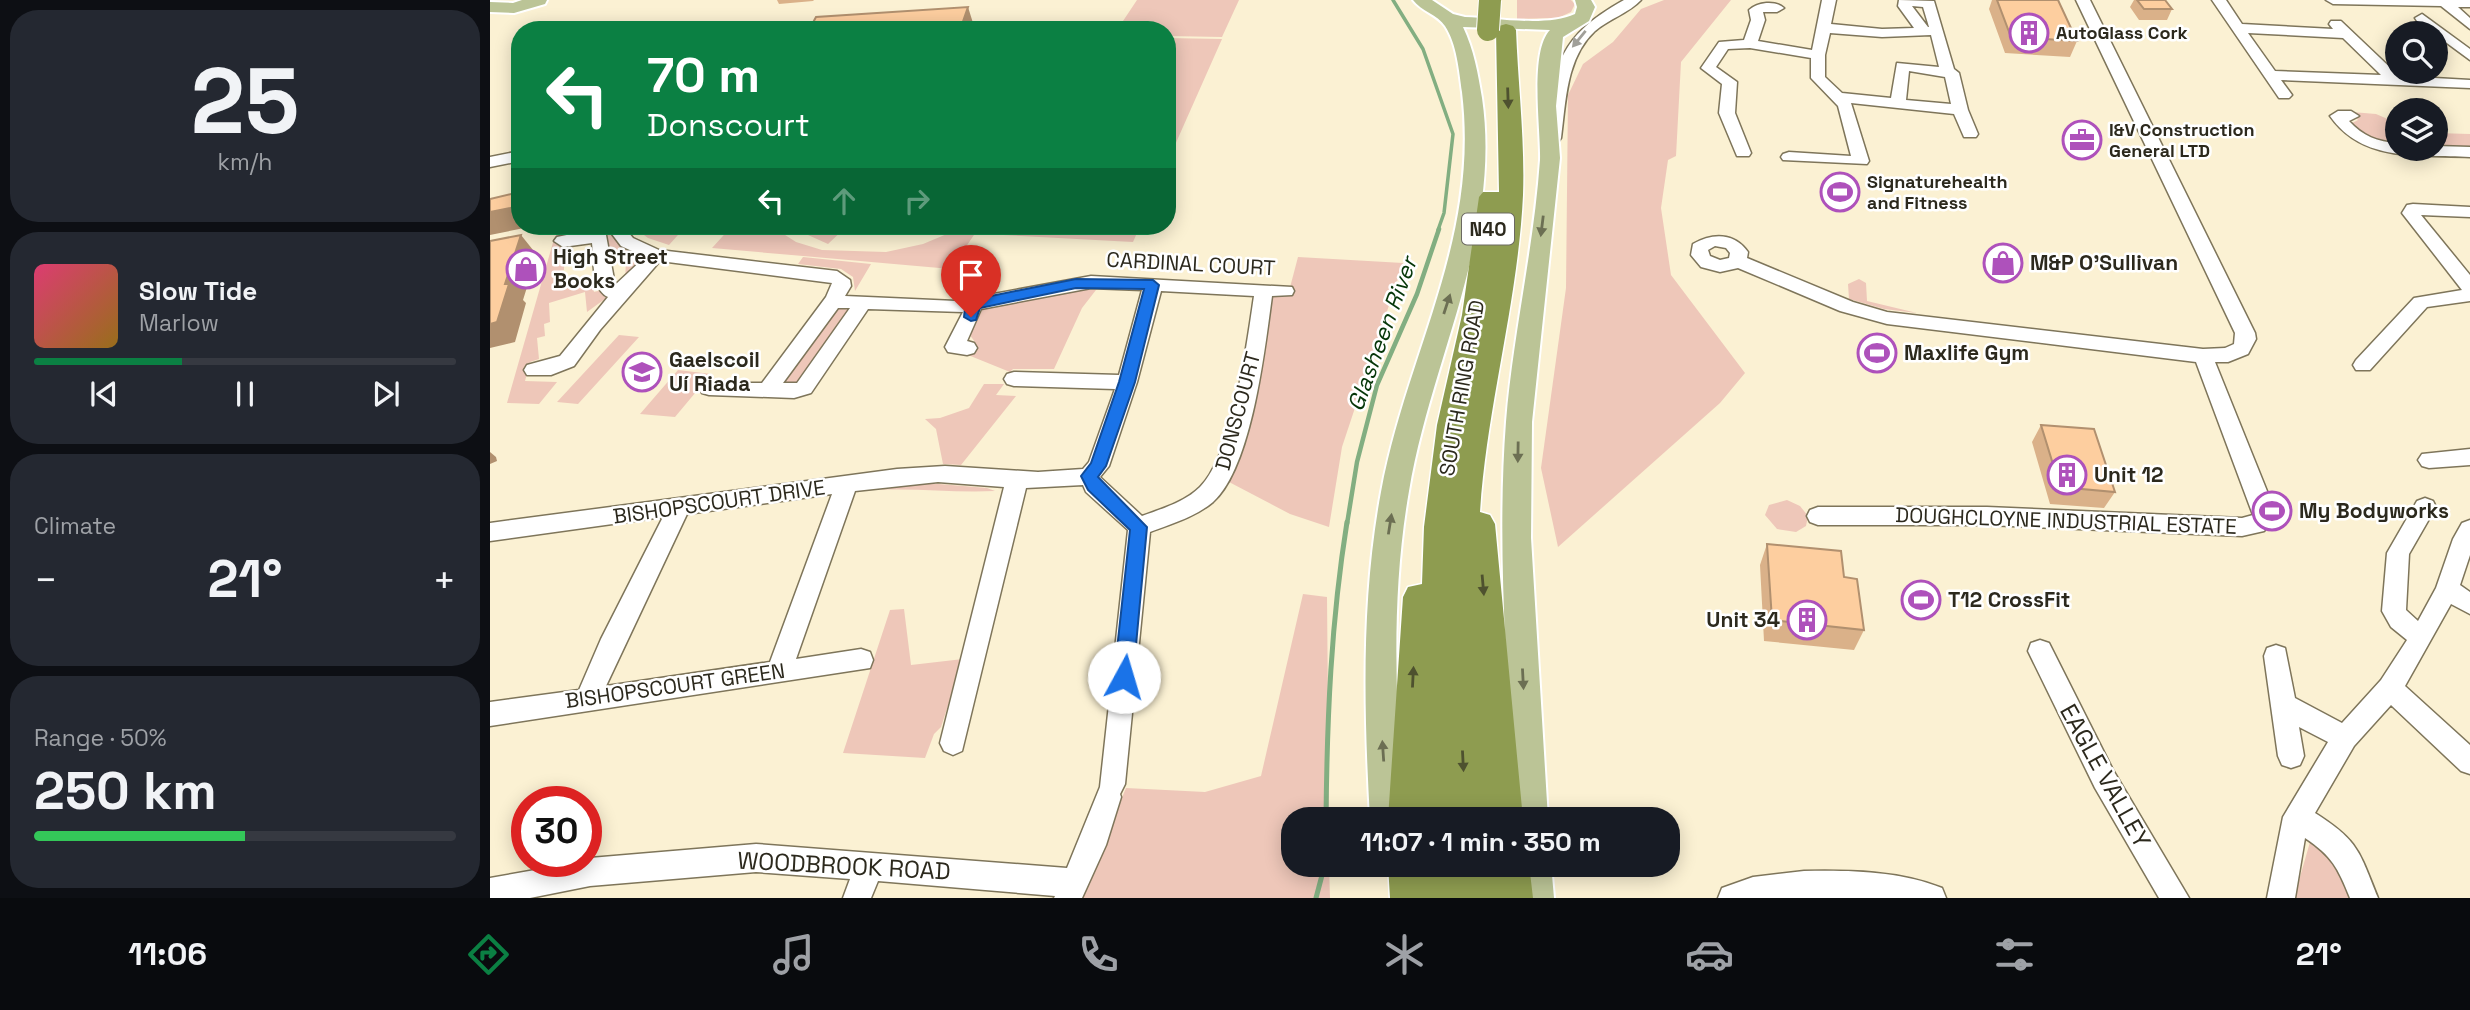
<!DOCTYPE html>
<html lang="en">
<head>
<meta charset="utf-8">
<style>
	:root { --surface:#171b24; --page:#242831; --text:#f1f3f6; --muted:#9ea1a6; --line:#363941; --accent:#0b8043 }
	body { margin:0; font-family:"Space Grotesk",sans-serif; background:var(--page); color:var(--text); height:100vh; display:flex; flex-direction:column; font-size:26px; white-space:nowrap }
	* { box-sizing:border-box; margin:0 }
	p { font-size:23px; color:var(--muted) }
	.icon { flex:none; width:38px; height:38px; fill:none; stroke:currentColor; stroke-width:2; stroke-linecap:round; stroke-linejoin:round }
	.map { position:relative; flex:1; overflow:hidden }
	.details { display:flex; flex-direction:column; gap:10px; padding:10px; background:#0d0f14; width:490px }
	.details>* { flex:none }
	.hud { position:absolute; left:21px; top:21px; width:665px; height:214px; border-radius:28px; box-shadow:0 4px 18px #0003; background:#0b8043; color:#fff; overflow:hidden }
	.fabs { position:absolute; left:1895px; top:21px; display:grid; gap:14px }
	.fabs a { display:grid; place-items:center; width:63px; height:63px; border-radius:50%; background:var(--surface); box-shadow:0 4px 18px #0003; font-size:35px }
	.speed { position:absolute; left:21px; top:786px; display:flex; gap:14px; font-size:35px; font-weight:700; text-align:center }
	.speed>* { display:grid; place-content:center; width:91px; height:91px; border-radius:50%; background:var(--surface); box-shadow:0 4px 18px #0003; line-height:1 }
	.speed .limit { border:10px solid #d22; background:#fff; color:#111 }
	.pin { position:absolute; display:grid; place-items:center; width:60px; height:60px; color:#fff; margin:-72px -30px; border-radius:50% 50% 50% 0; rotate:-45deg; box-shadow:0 0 7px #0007 }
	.pin .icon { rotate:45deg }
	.me { position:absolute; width:77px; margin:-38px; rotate:6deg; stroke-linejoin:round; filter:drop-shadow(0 0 5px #0008) }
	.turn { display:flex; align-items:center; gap:24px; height:147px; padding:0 21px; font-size:32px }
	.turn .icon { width:91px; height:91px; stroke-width:2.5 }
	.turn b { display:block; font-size:49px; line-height:60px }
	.lanes { display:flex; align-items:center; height:66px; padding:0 21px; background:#0003; justify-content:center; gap:35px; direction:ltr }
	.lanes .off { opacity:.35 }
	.big { font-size:52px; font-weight:700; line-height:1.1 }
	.details .widget { flex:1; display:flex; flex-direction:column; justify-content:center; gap:10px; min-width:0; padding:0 24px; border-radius:28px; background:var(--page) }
	.details .dial { align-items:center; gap:0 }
	.dial b { font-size:91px; line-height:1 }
	.song { display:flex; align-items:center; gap:21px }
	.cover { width:84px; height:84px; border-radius:10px; background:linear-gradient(135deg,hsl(340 70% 55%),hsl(40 70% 35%)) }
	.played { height:7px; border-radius:4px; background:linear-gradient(90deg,var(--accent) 35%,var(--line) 35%) }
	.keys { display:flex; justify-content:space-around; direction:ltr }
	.heat { display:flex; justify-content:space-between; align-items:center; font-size:38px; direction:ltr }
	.charge { height:10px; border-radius:5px; background:linear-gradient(90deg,#34c759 50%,var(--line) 0) }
	.trip { position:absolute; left:791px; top:807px; width:399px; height:70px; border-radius:28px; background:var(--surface); box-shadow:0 4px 18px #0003; font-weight:700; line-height:70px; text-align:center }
	.tabs { display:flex; height:112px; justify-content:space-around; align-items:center; background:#090b0e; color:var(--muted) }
	.tabs .icon { width:49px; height:49px }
	.tabs .selected { color:var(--accent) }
	.tabs b { font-size:32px; color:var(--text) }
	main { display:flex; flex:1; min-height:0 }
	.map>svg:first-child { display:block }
</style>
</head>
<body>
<main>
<section class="details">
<div class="widget dial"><b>25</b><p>km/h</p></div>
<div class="widget">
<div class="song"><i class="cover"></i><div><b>Slow Tide</b><p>Marlow</p></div></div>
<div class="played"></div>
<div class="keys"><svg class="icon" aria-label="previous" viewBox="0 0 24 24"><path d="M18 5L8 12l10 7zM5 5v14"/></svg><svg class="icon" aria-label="pause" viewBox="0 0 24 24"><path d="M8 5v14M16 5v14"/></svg><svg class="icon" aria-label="next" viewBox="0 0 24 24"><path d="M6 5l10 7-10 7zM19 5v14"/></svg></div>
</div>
<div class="widget"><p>Climate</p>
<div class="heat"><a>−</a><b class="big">21°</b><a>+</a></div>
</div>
<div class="widget"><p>Range · 50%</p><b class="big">250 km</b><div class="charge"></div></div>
</section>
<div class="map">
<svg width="1980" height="898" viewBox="0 0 1980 898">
	<rect width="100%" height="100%" fill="#fbf1d3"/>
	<path fill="#eec7b9" d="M647 0H749L732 37 677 36V30H627Z
		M1027 0H1081L1085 4 1081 12 1068 18 1027 19Z
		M1174 0H1241L1191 62 1186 156 1178 160 1171 208 1181 275 1255 373 1230 403 1068 547 1051 468 1076 288 1078 95 1093 64 1123 42 1151 9Z
		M677 38 732 39 677 163Z
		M1862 112 1886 114 1907 123V146L1880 142 1860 124 1868 120Z
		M1946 133 1980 134V149L1946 147Z
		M79 226H92L75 230 74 270 67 272 68 290 102 280 104 292 112 290 119 296 97 312 95 292 59 303 60 322 54 324 55 336 47 338 49 359 40 362 35 381 67 382 49 404 17 403 64 239 70 228Z
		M108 226H114L131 245 158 257 135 282 136 260 129 254 120 256 115 236 100 233 106 232Z
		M142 226H196L179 245 158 238Z
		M242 226H281L306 242 332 250 396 252 433 244 476 226H490L461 269 222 248Z
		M298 226H357L338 244Z
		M500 226H650L643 242 494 234Z
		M313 257 381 264 365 291 363 277 351 269 308 264Z
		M808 257 913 263 852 447 839 527 800 514 739 482 752 447 779 295H798Z
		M1369 279 1376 283 1377 301 1427 313 1394 309 1359 299 1358 284Z
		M588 290H606L592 308 564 369H523L520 372 478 355 485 342 479 334 494 307Z
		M347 308 363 310 311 383 293 384 290 381Z
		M129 335 149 337 88 404 67 402Z
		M188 370 221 374 185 417 150 414Z
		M494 384H514L506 395 526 396 471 465 453 464 446 429 435 419 450 418 479 408Z
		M437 483 497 488 505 491C466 493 427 488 387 490Z
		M1297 500 1310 506 1318 516 1316 526 1306 532 1287 529 1275 515 1279 505Z
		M813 594 837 597 839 819H803V864L839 865 840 898H590L636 788 715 792 771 776Z
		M414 609 421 665 473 659 451 727 444 734 435 758 353 753 400 610Z
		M1823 840 1838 848 1861 898H1804L1820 842Z"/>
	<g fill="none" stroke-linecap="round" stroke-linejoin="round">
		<path stroke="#82ae81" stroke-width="3.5" d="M903 0 933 49 963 134 954 213 948 230"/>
		<path stroke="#82ae81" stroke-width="4.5" d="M857 524 867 462 887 385 927 294 949 229"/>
		<path stroke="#82ae81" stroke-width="5" d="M836 819C837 718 841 622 857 522
			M826 898 835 864"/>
		<defs>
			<path id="minor" d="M1134 0H1151C1139 13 1119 19 1105 31 1076 58 1076 101 1071 138L1069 141H1057L1055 138C1065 66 1066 38 1134 0Z
				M1332 0H1346L1341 24 1392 29 1424 28 1408 6 1409 0 1444 1 1464 69 1469 73 1478 110 1488 134 1486 137H1474L1464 114 1361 103 1379 161 1377 164 1293 160 1291 157 1293 154 1299 152 1361 156 1348 106 1321 78V58L1260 48 1238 49 1226 67 1247 82 1245 113 1261 153 1259 156H1247L1229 113 1232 84 1211 68 1229 42 1254 40 1261 20 1259 10C1268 2 1285 0 1294 8L1287 12H1273L1275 20 1268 41 1322 50ZM1422 6 1433 7 1439 27H1438ZM1340 33 1392 37 1441 35 1449 67 1407 63 1401 98 1352 93 1335 77V55ZM1419 71 1455 77 1461 104 1416 100Z
				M1586 0H1600L1765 333 1766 339 1758 354 1738 362H1725L1785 511V518L1774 531 1752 536 1497 525H1328L1320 522 1317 516 1320 510 1328 507H1497L1752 518 1763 515 1706 362 1397 324 1350 311 1248 268 1230 272 1211 267 1201 255 1203 244C1222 233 1244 232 1258 252L1257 258 1363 302 1397 312 1713 349 1735 348 1744 344 1745 333ZM1225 246 1236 248 1240 253 1239 258 1230 260 1220 256 1218 250Z
				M1722 0H1736L1752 24 1843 29 1839 24 1841 21H1851L1909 76 1980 80V88L1791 80 1802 95 1799 98H1789ZM1758 33 1853 38 1891 75 1785 71Z
				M1836 0H1980V7H1968L1980 18V29L1951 6 1843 4Z
				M1932 14 1980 49V60L1927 21 1925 18Z
				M1861 111 1869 116 1859 121C1873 136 1887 142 1908 143V149H1946V146L1980 147V157C1928 154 1873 163 1840 116L1848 111Z
				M30 151V161L0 167V157Z
				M1923 204 1980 207V217L1931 215 1980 275V301L1937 307 1880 370H1866L1863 365 1866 360 1924 298 1972 290 1912 213 1917 205Z
				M116 226H133L143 238 169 250 347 271 360 280 361 286 355 296 466 301 601 276 802 287 804 291 802 295 782 296C775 348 762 467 723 502 705 517 681 524 660 532L635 784 630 794 631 797 616 845 592 898H564L565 896 388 881 381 898H353L360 879 266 872 100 886 40 898H0V878L96 861 100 858 266 844 577 868 610 787 638 530 596 492 593 485 536 488 472 751 463 755 454 751 450 743 514 487 448 482 365 491 306 659 371 649 380 652 383 660 380 668 0 726V702L89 690 111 639 173 517 0 541V523L407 469 455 466 548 472 593 469 599 462 625 389 524 386 517 384 514 379 517 374 524 372 629 375 652 290 601 288 491 309 477 341 484 343 487 348 484 353 477 355 458 352 455 347 473 312 378 309 321 393 304 398 219 395 212 393 209 388 212 383H272L336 297 342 283 170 261 110 330 84 366 61 375H37L34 370 37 365 70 356 118 297C101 289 104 259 102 243L73 247 64 241 67 237 96 231 116 235 125 285 155 257 131 246ZM671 291 764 296C757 343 743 454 710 487 695 502 671 509 652 516L610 477 619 466 647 382ZM348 308H360L307 383H293ZM342 494 280 662 116 686 197 514Z
				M1980 449V465L1939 468 1932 466 1928 460 1932 454Z
				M1935 498 1943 501 1946 507 1919 554 1916 610 1928 621 1946 588 1963 539 1972 523 1980 520V555L1970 585 1980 592V614L1961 604 1915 686 1980 745V774L1971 771 1901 705 1864 746 1825 813C1869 841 1869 851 1888 898H1860C1848 868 1842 856 1815 838L1805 898H1777L1793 817 1838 742 1809 727 1814 756 1810 765 1801 768 1792 765 1788 756 1774 656 1777 648 1786 645 1795 648 1805 698 1852 723 1891 680 1917 640 1901 627 1892 611 1897 553 1927 501Z
				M1550 640 1559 643 1623 770 1699 898H1669L1605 788 1538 651 1541 643Z
				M1314 871C1359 870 1410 871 1452 888L1456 898H1228L1232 888 1263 877Z"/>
			<path id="major" d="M32 0H57L55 4 24 13 0 12V2L23 3Z
				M923 0H942L963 14 975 17C1006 18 1058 27 1085 14L1087 7 1085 0H1101L1105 7 1099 21 1073 37 1066 106 1070 158 1042 422 1041 538 1058 819H1024C1019 688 1006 554 1016 422 1023 334 1044 248 1050 160 1051 130 1039 52 1060 30L973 27C984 50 988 74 992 98 1012 235 941 359 919 491 900 599 906 710 914 819H880C874 710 871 600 891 492 917 352 990 240 972 92 969 71 967 44 955 26 948 15 931 11 923 0Z
				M1027 864H1061L1064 898H1028Z"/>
			<path id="highway" d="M1016 24 1023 26 1026 30C1028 84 1035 141 1033 195 1028 302 997 405 990 512L1000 515 1005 524 1033 819H898L913 597 918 587 932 584 934 527 947 425 972 315 989 197 993 192H1009L1006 30 1009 26Z
				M898 864H1039L1043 898H900Z"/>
		</defs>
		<use href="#minor" stroke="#7e755a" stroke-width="3"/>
		<use href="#major" stroke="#fff" stroke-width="4"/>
		<use href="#highway" stroke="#fff" stroke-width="3"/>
		<use href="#minor" fill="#fff" fill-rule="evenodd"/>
		<use href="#major" fill="#bbc496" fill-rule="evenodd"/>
		<use href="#highway" fill="#8e9c50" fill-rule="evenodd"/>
		<defs>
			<path id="highway-bridge" d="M998 30 1000 0"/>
		</defs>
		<use href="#highway-bridge" stroke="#fff" stroke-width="24" stroke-linecap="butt"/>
		<use href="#highway-bridge" stroke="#8e9c50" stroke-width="22"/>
	</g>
	<path fill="#dab189" d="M287 0H324L323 1 289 4Z
		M1502 0H1568L1587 41 1580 57 1515 53 1499 9Z
		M1644 0H1675L1682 9 1677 20H1649L1640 7Z
		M1551 425 1625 492 1614 508 1560 504 1542 442Z
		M1277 544 1354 577 1374 630 1364 650 1274 641 1270 565Z"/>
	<path fill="#b1906f" d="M478 7 483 23 481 30H470Z
		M30 206V226H44L0 235V212Z
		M31 235 47 255 33 300 36 303 25 342 0 348V324Z
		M0 452 6 457 7 461 0 464Z"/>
	<path fill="#fdce9f" stroke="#b1906f" stroke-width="2" d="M1507 0H1568L1587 41 1521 37Z
		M1647 0H1675L1682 9H1654Z
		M478 7 470 30H319L326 17Z
		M30 192V206L0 212V199Z
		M31 235 15 284H19L7 322 0 324V241Z
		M1551 425 1604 429 1625 492 1570 487Z
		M1277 544 1351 551 1354 577 1367 579 1374 630 1282 620Z"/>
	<defs><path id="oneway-solid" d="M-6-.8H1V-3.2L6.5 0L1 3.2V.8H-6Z" transform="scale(1.75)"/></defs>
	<use fill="#a09f99" href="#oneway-solid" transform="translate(1089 39) rotate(129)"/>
	<g fill="#4e512f">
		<use href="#oneway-solid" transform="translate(1018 98) rotate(88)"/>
		<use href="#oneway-solid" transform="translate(993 585) rotate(85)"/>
		<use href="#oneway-solid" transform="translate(923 677) rotate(-87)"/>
		<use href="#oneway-solid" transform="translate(973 761) rotate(87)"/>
	</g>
	<g fill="#6c6f53">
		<use href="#oneway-solid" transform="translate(1052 226) rotate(97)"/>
		<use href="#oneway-solid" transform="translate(957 304) rotate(-72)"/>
		<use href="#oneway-solid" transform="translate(1028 452) rotate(91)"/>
		<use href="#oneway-solid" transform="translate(900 524) rotate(-81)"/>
		<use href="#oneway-solid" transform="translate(1033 679) rotate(87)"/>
		<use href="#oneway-solid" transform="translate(893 751) rotate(-94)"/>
	</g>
	<path fill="#1a73e8" stroke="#114b97" stroke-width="2" d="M586 279 663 280 669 285 645 382 616 466 608 477 657 527 643 677 640 683 634 685 627 683 624 677 640 530 598 490 591 476 601 463 629 382 654 289 586 288 490 308 486 320 481 321 474 317 476 301Z"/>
	<defs>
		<symbol id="building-ring" viewBox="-11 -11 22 22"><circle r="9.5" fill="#fff" stroke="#ae51bb" stroke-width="1.5"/><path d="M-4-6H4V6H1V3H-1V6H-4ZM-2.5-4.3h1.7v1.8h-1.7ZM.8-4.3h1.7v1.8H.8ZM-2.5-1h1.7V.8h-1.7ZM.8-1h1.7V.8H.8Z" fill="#ae51bb"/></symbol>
		<symbol id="office-ring" viewBox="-11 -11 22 22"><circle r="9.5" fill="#fff" stroke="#ae51bb" stroke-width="1.5"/><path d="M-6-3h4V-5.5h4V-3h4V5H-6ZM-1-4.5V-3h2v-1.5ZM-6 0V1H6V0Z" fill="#ae51bb"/></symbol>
		<symbol id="stadium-ring" viewBox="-11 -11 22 22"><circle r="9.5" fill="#fff" stroke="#ae51bb" stroke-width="1.5"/><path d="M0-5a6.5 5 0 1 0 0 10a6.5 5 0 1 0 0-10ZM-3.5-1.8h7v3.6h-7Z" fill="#ae51bb"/></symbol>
		<symbol id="shop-ring" viewBox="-11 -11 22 22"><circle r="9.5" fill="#fff" stroke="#ae51bb" stroke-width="1.5"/><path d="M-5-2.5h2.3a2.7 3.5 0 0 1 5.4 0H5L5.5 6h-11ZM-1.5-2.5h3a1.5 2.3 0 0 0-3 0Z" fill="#ae51bb"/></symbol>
		<symbol id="school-ring" viewBox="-11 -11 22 22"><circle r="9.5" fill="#fff" stroke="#ae51bb" stroke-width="1.5"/><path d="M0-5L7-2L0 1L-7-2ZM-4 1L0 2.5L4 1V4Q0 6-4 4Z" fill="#ae51bb"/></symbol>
	</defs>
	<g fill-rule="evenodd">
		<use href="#building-ring" x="1517" y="11" width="44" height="44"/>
		<use href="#office-ring" x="1570" y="118" width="44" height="44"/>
		<use href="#stadium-ring" x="1328" y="170" width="44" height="44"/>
		<use href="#shop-ring" x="1491" y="241" width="44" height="44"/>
		<use href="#shop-ring" x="14" y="247" width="44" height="44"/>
		<use href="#stadium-ring" x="1365" y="331" width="44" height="44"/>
		<use href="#school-ring" x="130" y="350" width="44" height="44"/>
		<use href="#building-ring" x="1555" y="453" width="44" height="44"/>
		<use href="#stadium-ring" x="1760" y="489" width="44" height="44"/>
		<use href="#stadium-ring" x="1409" y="578" width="44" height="44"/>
		<use href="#building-ring" x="1295" y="598" width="44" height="44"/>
	</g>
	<g text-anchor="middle" stroke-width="5" stroke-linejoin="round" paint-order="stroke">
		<g font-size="18" font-weight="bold" fill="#2c291d" stroke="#fff" text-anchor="start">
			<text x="1566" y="39">AutoGlass Cork</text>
			<text x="1619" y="136">I&amp;V Construction<tspan x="1619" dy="21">General LTD</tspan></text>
			<text x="1377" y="188">Signaturehealth<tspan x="1377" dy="21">and Fitness</tspan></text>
		</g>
		<rect fill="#fff" stroke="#6b6961" stroke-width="2" x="972" y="213.5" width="52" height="31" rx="5"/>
		<g font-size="19" font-weight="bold" fill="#2c291d">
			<text x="998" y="236">N40</text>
		</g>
		<g font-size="21" font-weight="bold" fill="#2c291d" stroke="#fff" text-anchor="start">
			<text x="63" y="264">High Street<tspan x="63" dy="24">Books</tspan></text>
			<text x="1540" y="270">M&amp;P O’Sullivan</text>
			<text x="1414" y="360">Maxlife Gym</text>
			<text x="179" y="367">Gaelscoil<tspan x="179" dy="24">Uí Riada</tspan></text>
			<text x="1604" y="482">Unit 12</text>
			<text x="1809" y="518">My Bodyworks</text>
			<text x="1458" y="607">T12 CrossFit</text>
			<text x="1290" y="627" text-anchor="end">Unit 34</text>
		</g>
		<g font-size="21" fill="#2c291d" stroke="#fff">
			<text transform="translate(701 264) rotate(3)" y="7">CARDINAL COURT</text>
			<text transform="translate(972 388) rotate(-80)" y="7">SOUTH RING ROAD</text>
			<text transform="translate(748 411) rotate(-75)" y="7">DONSCOURT</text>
			<text transform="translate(229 502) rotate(-8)" y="7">BISHOPSCOURT DRIVE</text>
			<text transform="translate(1576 521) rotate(2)" y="7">DOUGHCLOYNE INDUSTRIAL ESTATE</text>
			<text transform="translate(185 686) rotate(-8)" y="7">BISHOPSCOURT GREEN</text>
		</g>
		<g font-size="23" font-style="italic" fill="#053608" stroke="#fff">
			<text transform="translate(892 334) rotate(-70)" y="8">Glasheen River</text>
		</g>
		<g font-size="24" fill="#2c291d" stroke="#fff">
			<text transform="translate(1615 776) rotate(61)" y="8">EAGLE VALLEY</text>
			<text transform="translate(354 866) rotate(3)" y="8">WOODBROOK ROAD</text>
		</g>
	</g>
</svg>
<div class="fabs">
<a><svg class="icon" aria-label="search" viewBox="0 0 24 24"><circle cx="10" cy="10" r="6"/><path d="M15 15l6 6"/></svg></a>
<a><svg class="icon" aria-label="layers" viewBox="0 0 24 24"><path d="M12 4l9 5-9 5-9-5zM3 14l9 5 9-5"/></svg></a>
</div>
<div class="speed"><div class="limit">30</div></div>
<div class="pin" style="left:481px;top:317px;background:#d93025"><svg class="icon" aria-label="arrive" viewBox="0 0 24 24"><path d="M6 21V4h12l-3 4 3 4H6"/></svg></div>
<svg class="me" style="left:634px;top:677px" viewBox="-20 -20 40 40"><circle r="19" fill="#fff"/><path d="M0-13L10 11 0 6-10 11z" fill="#1a73e8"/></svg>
<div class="trip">11:07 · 1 min · 350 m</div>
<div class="hud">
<div class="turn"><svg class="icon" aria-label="left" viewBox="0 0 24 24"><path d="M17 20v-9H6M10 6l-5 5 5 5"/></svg><div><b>70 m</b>Donscourt</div></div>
<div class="lanes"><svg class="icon" aria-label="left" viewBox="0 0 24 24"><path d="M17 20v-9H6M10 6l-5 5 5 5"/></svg><svg class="icon off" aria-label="ahead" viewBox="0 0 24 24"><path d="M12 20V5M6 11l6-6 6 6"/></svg><svg class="icon off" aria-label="right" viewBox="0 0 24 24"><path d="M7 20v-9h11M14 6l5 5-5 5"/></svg></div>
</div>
</div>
</main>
<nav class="tabs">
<b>11:06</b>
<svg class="icon selected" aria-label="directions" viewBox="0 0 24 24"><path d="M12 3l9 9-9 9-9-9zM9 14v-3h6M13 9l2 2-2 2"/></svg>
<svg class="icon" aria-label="music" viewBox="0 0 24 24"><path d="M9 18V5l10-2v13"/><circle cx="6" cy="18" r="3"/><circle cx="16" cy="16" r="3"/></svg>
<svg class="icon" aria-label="phone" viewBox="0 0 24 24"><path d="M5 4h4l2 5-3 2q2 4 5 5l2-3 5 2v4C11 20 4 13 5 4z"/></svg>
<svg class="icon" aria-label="climate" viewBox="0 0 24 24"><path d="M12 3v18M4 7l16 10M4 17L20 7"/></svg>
<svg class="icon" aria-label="car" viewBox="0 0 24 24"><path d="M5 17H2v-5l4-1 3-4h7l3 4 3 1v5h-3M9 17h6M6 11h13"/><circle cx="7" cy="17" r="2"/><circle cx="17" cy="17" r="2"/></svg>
<svg class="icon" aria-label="filters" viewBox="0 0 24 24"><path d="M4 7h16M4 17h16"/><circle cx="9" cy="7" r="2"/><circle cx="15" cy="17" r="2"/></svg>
<b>21°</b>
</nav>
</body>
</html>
